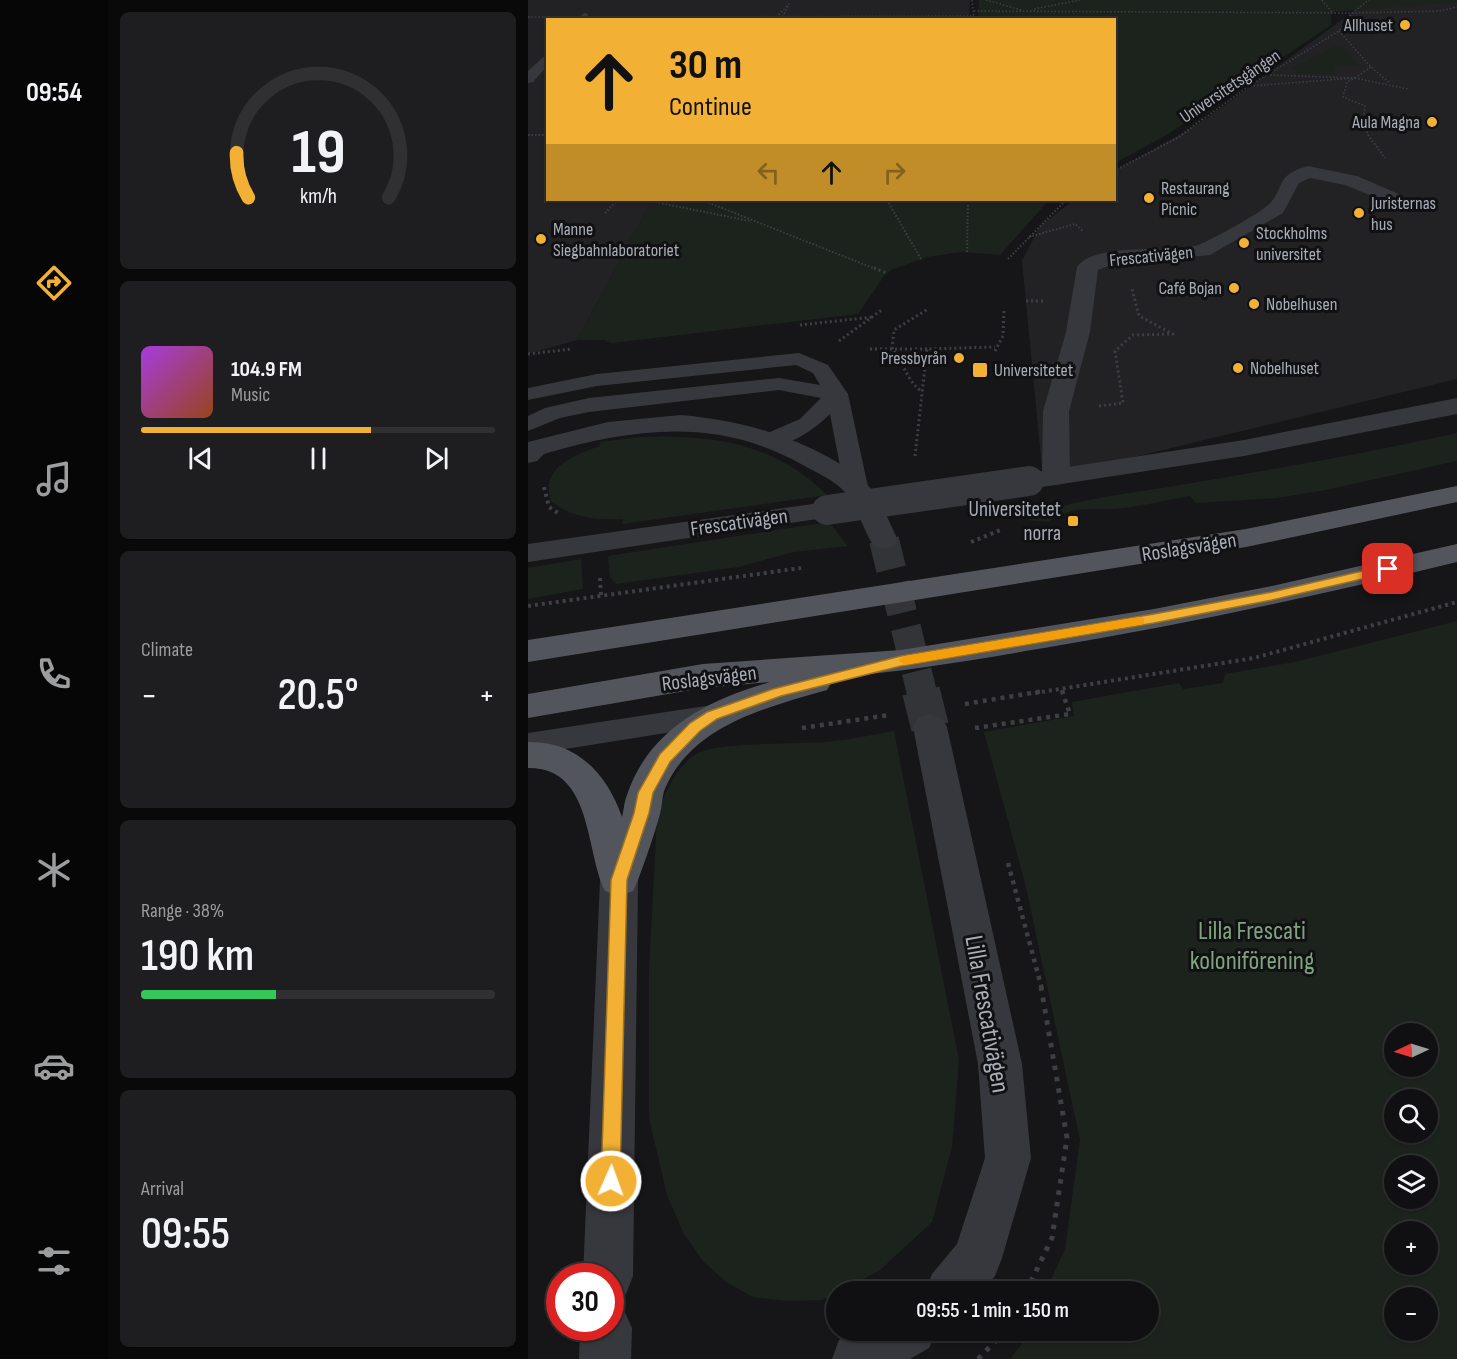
<!DOCTYPE html>
<html lang="en">
<head>
<meta charset="utf-8">
<style>
	:root { --surface:#101012; --page:#1e1e20; --text:#f1f3f6; --muted:#9c9d9f; --line:#303032; --accent:#f2b134 }
	body { margin:0; font-family:"Sofia Sans Condensed",sans-serif; background:var(--page); color:var(--text); height:100vh; display:flex; flex-direction:column; font-size:22px; white-space:nowrap }
	* { box-sizing:border-box; margin:0 }
	p { font-size:20px; color:var(--muted) }
	.icon { flex:none; width:33px; height:33px; fill:none; stroke:currentColor; stroke-width:2; stroke-linecap:round; stroke-linejoin:round }
	.map { position:relative; flex:1; overflow:hidden }
	.sheet { display:flex; flex-direction:column; gap:12px; padding:12px; background:#09090a; width:420px }
	.sheet>* { flex:none }
	.banner { position:absolute; left:18px; top:18px; width:570px; height:183px; border-radius:0px; box-shadow:0 2px 4px #0004,0 0 0 2px var(--line); background:#f2b134; color:#111; overflow:hidden }
	.needle { width:39px; rotate:266deg }
	.controls { position:absolute; left:856px; top:1023px; display:grid; gap:12px }
	.controls a { display:grid; place-items:center; width:54px; height:54px; border-radius:50%; background:var(--surface); box-shadow:0 2px 4px #0004,0 0 0 2px var(--line); font-size:30px }
	.speed { position:absolute; left:18px; top:1263px; display:flex; gap:12px; font-size:30px; font-weight:700; text-align:center }
	.speed>* { display:grid; place-content:center; width:78px; height:78px; border-radius:50%; background:var(--surface); box-shadow:0 2px 4px #0004,0 0 0 2px var(--line); line-height:1 }
	.speed .limit { border:9px solid #d22; background:#fff; color:#111 }
	.pin { position:absolute; display:grid; place-items:center; width:51px; height:51px; color:#fff; margin:-26px; border-radius:12px; box-shadow:0 3px 9px #0006 }
	.me { position:absolute; width:66px; margin:-33px; rotate:2deg; stroke-linejoin:round; filter:drop-shadow(0 0 4px #0008) }
	.turn { display:flex; align-items:center; gap:21px; height:126px; padding:0 24px; font-size:27px }
	.turn .icon { width:78px; height:78px; stroke-width:2.5 }
	.turn b { display:block; font-size:42px; line-height:51px }
	.lanes { display:flex; align-items:center; height:57px; padding:0 24px; background:#0003; justify-content:center; gap:30px; direction:ltr }
	.lanes .off { opacity:.35 }
	.big { font-size:45px; font-weight:600; line-height:1.1 }
	.sheet .widget { flex:1; display:flex; flex-direction:column; justify-content:center; gap:9px; min-width:0; padding:0 21px; border-radius:9px; background:var(--page) }
	.sheet .dial { align-items:center; gap:0 }
	.dial svg { height:156px; overflow:visible; fill:none; stroke:var(--line); stroke-width:7; stroke-linecap:round; text-anchor:middle }
	.dial text { fill:var(--text); stroke:none }
	.song { display:flex; align-items:center; gap:18px }
	.cover { width:72px; height:72px; border-radius:9px; background:linear-gradient(135deg,hsl(280 70% 55%),hsl(20 70% 35%)) }
	.played { height:6px; border-radius:3px; background:linear-gradient(90deg,var(--accent) 65%,var(--line) 65%) }
	.keys { display:flex; justify-content:space-around; direction:ltr }
	.heat { display:flex; justify-content:space-between; align-items:center; font-size:33px; direction:ltr }
	.charge { height:9px; border-radius:4px; background:linear-gradient(90deg,#34c759 38%,var(--line) 0) }
	.trip { position:absolute; left:298px; top:1281px; width:333px; height:60px; border-radius:30px; background:var(--surface); box-shadow:0 2px 4px #0004,0 0 0 2px var(--line); font-weight:600; line-height:60px; text-align:center }
	main { display:flex; flex:1; min-height:0 }
	.menu { display:flex; flex-direction:column; width:108px; justify-content:space-around; align-items:center; background:#060607; color:var(--muted) }
	.menu .icon { width:42px; height:42px }
	.menu .on { color:var(--accent) }
	.menu b { font-size:27px; color:var(--text) }
	.map>svg:first-child { display:block }
</style>
</head>
<body>
<main>
<nav class="menu">
<b>09:54</b>
<svg class="icon on" aria-label="directions" viewBox="0 0 24 24"><path d="M12 3l9 9-9 9-9-9zM9 14v-3h6M13 9l2 2-2 2"/></svg>
<svg class="icon" aria-label="music" viewBox="0 0 24 24"><path d="M9 18V5l10-2v13"/><circle cx="6" cy="18" r="3"/><circle cx="16" cy="16" r="3"/></svg>
<svg class="icon" aria-label="phone" viewBox="0 0 24 24"><path d="M5 4h4l2 5-3 2q2 4 5 5l2-3 5 2v4C11 20 4 13 5 4z"/></svg>
<svg class="icon" aria-label="climate" viewBox="0 0 24 24"><path d="M12 3v18M4 7l16 10M4 17L20 7"/></svg>
<svg class="icon" aria-label="car" viewBox="0 0 24 24"><path d="M5 17H2v-5l4-1 3-4h7l3 4 3 1v5h-3M9 17h6M6 11h13"/><circle cx="7" cy="17" r="2"/><circle cx="17" cy="17" r="2"/></svg>
<svg class="icon" aria-label="filters" viewBox="0 0 24 24"><path d="M4 7h16M4 17h16"/><circle cx="9" cy="7" r="2"/><circle cx="15" cy="17" r="2"/></svg>
</nav>
<section class="sheet">
<div class="widget dial"><svg viewBox="0 0 100 80">
<path d="M14 69A42 42 0 1 1 86 69"/>
<path d="M14 69A42 42 0 0 1 8 46" stroke="#f2b134"/>
<text x="50" y="56" font-size="32" font-weight="700">19</text>
<text x="50" y="72" font-size="11">km/h</text>
</svg></div>
<div class="widget">
<div class="song"><i class="cover"></i><div><b>104.9 FM</b><p>Music</p></div></div>
<div class="played"></div>
<div class="keys"><svg class="icon" aria-label="previous" viewBox="0 0 24 24"><path d="M18 5L8 12l10 7zM5 5v14"/></svg><svg class="icon" aria-label="pause" viewBox="0 0 24 24"><path d="M8 5v14M16 5v14"/></svg><svg class="icon" aria-label="next" viewBox="0 0 24 24"><path d="M6 5l10 7-10 7zM19 5v14"/></svg></div>
</div>
<div class="widget"><p>Climate</p>
<div class="heat"><a>−</a><b class="big">20.5°</b><a>+</a></div>
</div>
<div class="widget"><p>Range · 38%</p><b class="big">190 km</b><div class="charge"></div></div>
<div class="widget"><p>Arrival</p><b class="big">09:55</b></div>
</section>
<div class="map">
<svg width="929" height="1359" viewBox="0 0 929 1359">
	<rect width="100%" height="100%" fill="#161618"/>
	<path fill="#222225" d="M0 0H442L441 20H20V200H124L49 340 0 354Z
		M841 0H929V379L515 479 494 261 512 226 546 200H586L587 171 672 123Z"/>
	<path fill="#1c231d" fill-rule="evenodd" d="M451 0H929V2L803 12V25L642 133 587 163 586 20 450 19Z
		M807 46 814 47 831 66H804L807 74 769 73 763 68Z
		M124 200H521L472 255 432 252 399 257 363 270 356 276 330 314 84 343 76 340H49Z
		M929 433V461L798 490 749 498 668 503 662 496C636 500 609 508 583 509 559 509 539 507 521 522L499 520C539 499 601 494 646 486 741 470 835 454 929 433Z
		M113 437C186 435 245 442 299 495L94 524 95 519C70 520 42 518 23 501 11 468 47 455 72 446V442Z
		M301 522 320 546 266 552 210 567 88 584 82 577 80 556Z
		M53 559 55 589 0 599V568Z
		M929 621V1359H482L494 1344 501 1331 621 1330V1292L518 1291 537 1249 552 1140 497 883 456 732 546 716 544 702 651 683 655 689 695 683 697 674 767 662ZM867 1034H900V1066H867ZM867 1100H900V1132H867ZM867 1166H900V1198H867ZM867 1232H900V1264H867ZM867 1298H900V1330H867Z
		M366 731 431 1060 424 1147 404 1222 351 1271 294 1300 259 1301 225 1297 198 1282 175 1261 156 1234 139 1195 121 1118V970L129 817C134 797 150 763 170 753 191 742 271 744 298 742 321 740 343 735 366 731Z"/>
	<g fill="none" stroke-linecap="round" stroke-linejoin="round">
		<path stroke="#333438" stroke-width="30" stroke-dasharray="30 15" stroke-linecap="butt" d="M356 540 394 693"/>
		<path stroke="#333438" stroke-width="38" stroke-dasharray="38 19" stroke-linecap="butt" d="M393 691 402 727"/>
		<path stroke="#3d3f44" stroke-width="1.5" stroke-dasharray="1.5 2" stroke-linecap="butt" d="M444 0 446 20
			M458 0 493 10
			M794 0 804 12
			M506 9 552 0
			M446 11 824 13 912 11 929 7
			M0 17H23
			M85 17 446 16
			M253 20 260 6
			M811 31 843 67 862 83
			M742 75 827 78 819 82 815 97 837 106 835 120
			M827 78 843 67
			M722 86 827 78 880 89
			M674 120 721 86 811 31 824 13 841 0"/>
		<path stroke="#3d3f44" stroke-width="2" stroke-dasharray="1.5 2" stroke-linecap="butt" d="M835 118 840 135 857 158
			M0 135H20
			M586 171 651 137 676 118
			M117 200 222 221
			M174 200 350 270
			M359 200 393 259
			M77 213 90 200
			M501 237 547 224 555 231
			M439 252 440 200
			M480 259 538 200"/>
		<path stroke="#3d3f44" stroke-width="3" stroke-dasharray="2 3" stroke-linecap="butt" d="M346 268 359 273
			M498 301H516
			M272 325 345 317
			M311 341 355 309
			M342 349H399
			M467 351 475 336 476 309
			M0 354 44 349
			M392 390C379 380 375 362 364 349L366 330 400 309
			M571 406 595 403 587 351 605 335 645 334 611 316 604 289
			M387 456 399 349 467 347"/>
		<path stroke="#3d3f44" stroke-width="4" stroke-dasharray="3 4" stroke-linecap="butt" d="M16 487 21 507 30 513
			M443 542 475 529
			M72 578 73 595
			M0 606 273 568
			M534 690 535 693
			M507 693 726 658 929 602"/>
		<path stroke="#3d3f44" stroke-width="4.5" stroke-dasharray="4 5" stroke-linecap="butt" d="M437 704 516 691
			M274 728 361 715
			M447 728 542 714 534 691
			M480 863 514 989"/>
		<path stroke="#3d3f44" stroke-width="5" stroke-dasharray="4.5 7" stroke-linecap="butt" d="M498 1292 524 1238 539 1138 513 987
			M450 1359 478 1330"/>
		<path fill="#37383d" fill-rule="evenodd" d="M56 13 60 14V20H48Z
			M20 53V65L5 82 0 83V71Z
			M271 353 300 365 320 394 340 487 336 492H320L316 487 302 414C287 429 258 450 235 445L232 440 235 435 272 419 293 398 251 390 61 412 32 418 0 431V416L17 408 61 398 251 378 292 385 285 373 268 365 69 386 0 400V388L69 374Z
			M184 705 194 708 199 716 194 724 0 755V733Z"/>
		<path fill="#37383d" fill-rule="evenodd" d="M780 166 829 176 873 195 876 199 866 205 817 185 782 178 771 183 755 213 682 255 586 264 570 270 562 332 541 411 542 477 538 483 528 485 518 483 514 477 515 411 538 332 549 267C567 241 643 254 670 245 682 241 730 214 739 206 758 190 745 175 780 166Z
			M153 415C207 420 254 432 302 458 313 465 327 471 336 481 352 497 360 520 370 540L366 546 356 549 346 546C334 529 330 505 315 490 304 479 287 472 273 464 189 417 105 428 16 454L9 461 0 463V442L80 422Z
			M402 714 414 718 419 727 494 1064 503 1158 474 1258 467 1276 454 1292H397L404 1274 429 1244 457 1158 450 1064 385 727 390 718Z
			M91 864 105 869 110 880 105 1276 98 1294 82 1300V1276H55L72 880 77 869Z
			M82 1304 96 1310 104 1328 103 1359H51L52 1328H82Z
			M330 1330H409L401 1348 382 1359H304L311 1340Z"/>
		<path fill="#37383d" fill-rule="evenodd" d="M929 398V414L716 456 501 489 491 487 487 481 491 475 501 473 716 440Z
			M299 502 309 504 313 510 309 516 0 562V544Z"/>
		<path fill="#53555c" fill-rule="evenodd" d="M929 486V502L718 547 0 662V640L718 529Z
			M929 544V562C792 595 655 625 516 648 445 660 374 672 301 678L304 682 299 690C237 708 163 725 136 791 134 799 134 806 132 814 126 836 118 858 110 880L105 891 91 896 77 891C57 851 65 767 0 768V742C49 741 79 774 94 817 96 810 96 802 99 795 121 729 180 700 242 682L175 688 0 718V694L175 664 373 650 626 609 744 586Z"/>
		<path stroke="#3d3f44" stroke-width="1.5" stroke-dasharray="1.5 2" stroke-linecap="butt" d="M246 20 262 3"/>
		<path stroke="#37383d" stroke-width="30" d="M299 510 501 481"/>
	</g>
	<path fill="#f2b134" stroke="#9d7322" stroke-width="1.5" d="M860 565 864 566V572L744 600 626 623 373 666 253 696 189 719 172 731 142 762 125 793 121 813 99 880 92 1181 90 1188 83 1191 76 1188 73 1181 83 880 106 813 110 793 132 754 162 723 179 712 245 689 373 656 626 614 744 592Z"/>
	<path fill="#f59e0b" d="M611 617 616 618V624L377 665 370 660 377 656Z"/>
	<g fill="#f2b134" stroke="#111113" stroke-width="2">
		<circle cx="877" cy="25" r="6"/>
		<circle cx="904" cy="122" r="6"/>
		<circle cx="621" cy="198" r="6"/>
		<circle cx="831" cy="213" r="6"/>
		<circle cx="13" cy="239" r="6"/>
		<circle cx="716" cy="243" r="6"/>
		<circle cx="706" cy="288" r="6"/>
		<circle cx="726" cy="304" r="6"/>
		<circle cx="431" cy="358" r="6"/>
		<circle cx="710" cy="368" r="6"/>
		<rect x="444" y="362" width="16" height="16" rx="3"/>
		<rect x="539" y="515" width="12" height="12" rx="3"/>
	</g>
	<g text-anchor="middle" stroke-width="6" stroke-linejoin="round" paint-order="stroke">
		<g font-size="18" fill="#a8adb8" stroke="#111113" text-anchor="start">
			<text x="865" y="31" text-anchor="end">Allhuset</text>
			<text x="892" y="128" text-anchor="end">Aula Magna</text>
			<text x="633" y="194">Restaurang<tspan x="633" dy="21">Picnic</tspan></text>
			<text x="843" y="209">Juristernas<tspan x="843" dy="21">hus</tspan></text>
			<text x="25" y="235">Manne<tspan x="25" dy="21">Siegbahnlaboratoriet</tspan></text>
			<text x="728" y="239">Stockholms<tspan x="728" dy="21">universitet</tspan></text>
			<text x="694" y="294" text-anchor="end">Café Bojan</text>
			<text x="738" y="310">Nobelhusen</text>
			<text x="419" y="364" text-anchor="end">Pressbyrån</text>
			<text x="722" y="374">Nobelhuset</text>
			<text x="466" y="376">Universitetet</text>
		</g>
		<g font-size="18" fill="#a8adb8" stroke="#111113">
			<text transform="translate(702 86) rotate(-34)" y="6">Universitetsgången</text>
			<text transform="translate(623 256) rotate(-6)" y="6">Frescativägen</text>
		</g>
		<g font-size="21" fill="#a8adb8" stroke="#111113" text-anchor="end">
			<text x="533" y="516">Universitetet<tspan x="533" dy="24">norra</tspan></text>
		</g>
		<g font-size="21" fill="#a8adb8" stroke="#111113">
			<text transform="translate(211 522) rotate(-8)" y="7">Frescativägen</text>
			<text transform="translate(661 547) rotate(-9)" y="7">Roslagsvägen</text>
			<text transform="translate(181 678) rotate(-7)" y="7">Roslagsvägen</text>
		</g>
		<g font-size="26" fill="#7fa381" stroke="#111113">
			<text x="724" y="939">Lilla Frescati<tspan x="724" dy="30">koloniförening</tspan></text>
		</g>
		<g font-size="26" fill="#a8adb8" stroke="#111113">
			<text transform="translate(460 1014) rotate(80)" y="9">Lilla Frescativägen</text>
		</g>
	</g>
</svg>
<div class="controls">
<a><svg class="needle" viewBox="-14 -14 28 28"><path d="M0-13l5 13h-10z" fill="#e53935"/><path d="M0 13l5-13h-10z" fill="#9c9d9f"/></svg></a>
<a><svg class="icon" aria-label="search" viewBox="0 0 24 24"><circle cx="10" cy="10" r="6"/><path d="M15 15l6 6"/></svg></a>
<a><svg class="icon" aria-label="layers" viewBox="0 0 24 24"><path d="M12 4l9 5-9 5-9-5zM3 14l9 5 9-5"/></svg></a>
<a>+</a>
<a>−</a>
</div>
<div class="speed"><div class="limit">30</div></div>
<div class="pin" style="left:860px;top:569px;background:#d93025"><svg class="icon" aria-label="arrive" viewBox="0 0 24 24"><path d="M6 21V4h12l-3 4 3 4H6"/></svg></div>
<svg class="me" style="left:83px;top:1181px" viewBox="-20 -20 40 40"><circle r="17" fill="#f2b134" stroke="#fff" stroke-width="3"/><path d="M0-11L8 9 0 5-8 9z" fill="#fff"/></svg>
<div class="trip">09:55 · 1 min · 150 m</div>
<div class="banner">
<div class="turn"><svg class="icon" aria-label="ahead" viewBox="0 0 24 24"><path d="M12 20V5M6 11l6-6 6 6"/></svg><div><b>30 m</b>Continue</div></div>
<div class="lanes"><svg class="icon off" aria-label="left" viewBox="0 0 24 24"><path d="M17 20v-9H6M10 6l-5 5 5 5"/></svg><svg class="icon" aria-label="ahead" viewBox="0 0 24 24"><path d="M12 20V5M6 11l6-6 6 6"/></svg><svg class="icon off" aria-label="right" viewBox="0 0 24 24"><path d="M7 20v-9h11M14 6l5 5-5 5"/></svg></div>
</div>
</div>
</main>
</body>
</html>
